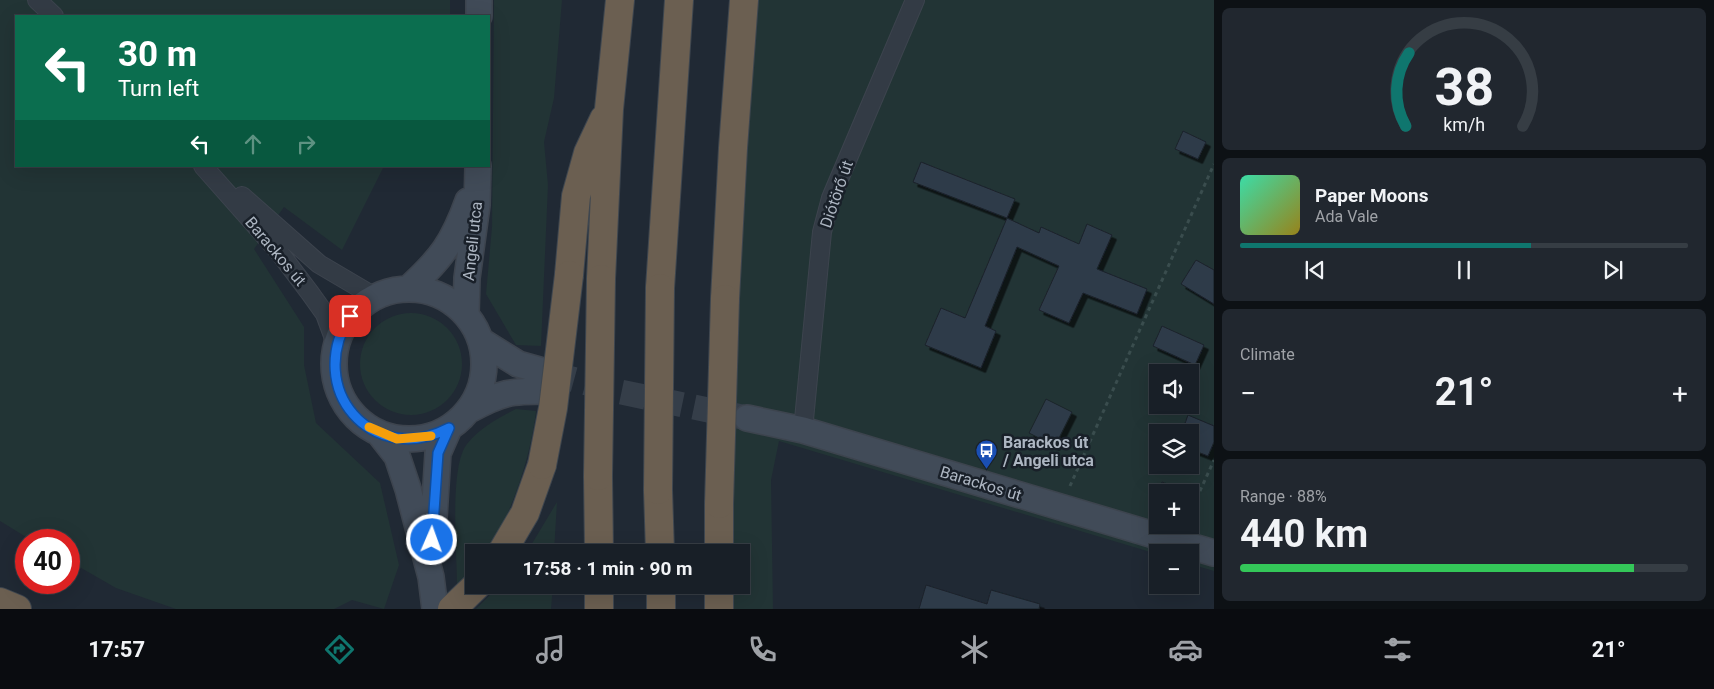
<!DOCTYPE html>
<html lang="en">
<head>
<meta charset="utf-8">
<style>
	:root { --surface:#181f27; --page:#21272f; --text:#f1f3f6; --muted:#9fa2a7; --line:#363d44; --accent:#0f766e }
	body { margin:0; font-family:Roboto,sans-serif; background:var(--page); color:var(--text); height:100vh; display:flex; flex-direction:column; font-size:19px; white-space:nowrap }
	* { box-sizing:border-box; margin:0 }
	p { font-size:16px; color:var(--muted) }
	.icon { flex:none; width:28px; height:28px; fill:none; stroke:currentColor; stroke-width:2; stroke-linecap:round; stroke-linejoin:round }
	.map { position:relative; flex:1; overflow:hidden }
	.side { display:flex; flex-direction:column; gap:8px; padding:8px; background:#0d1115; width:500px }
	.side>* { flex:none }
	.guide { position:absolute; left:15px; top:15px; width:475px; height:152px; border-radius:0px; box-shadow:0 5px 20px #0002,0 0 0 1px var(--line); background:#0b6e4f; color:#fff; overflow:hidden }
	.fabs { position:absolute; left:1149px; top:364px; display:grid; gap:10px }
	.fabs a { display:grid; place-items:center; width:50px; height:50px; border-radius:0px; background:var(--surface); box-shadow:0 5px 20px #0002,0 0 0 1px var(--line); font-size:25px }
	.speed { position:absolute; left:15px; top:529px; display:flex; gap:10px; font-size:25px; font-weight:700; text-align:center }
	.speed>* { display:grid; place-content:center; width:65px; height:65px; border-radius:50%; background:var(--surface); box-shadow:0 5px 20px #0002,0 0 0 1px var(--line); line-height:1 }
	.speed .limit { border:8px solid #d22; background:#fff; color:#111 }
	.pin { position:absolute; display:grid; place-items:center; width:42px; height:42px; color:#fff; margin:-21px; border-radius:10px; box-shadow:0 2px 8px #0006 }
	.me { position:absolute; width:55px; margin:-28px; rotate:2deg; stroke-linejoin:round; filter:drop-shadow(0 0 4px #0008) }
	.turn { display:flex; align-items:center; gap:18px; height:105px; padding:0 20px; font-size:22px }
	.turn .icon { width:65px; height:65px; stroke-width:2.5 }
	.turn b { display:block; font-size:35px; line-height:42px }
	.lanes { display:flex; align-items:center; height:48px; padding:0 20px; background:#0003; justify-content:center; gap:25px; direction:ltr }
	.lanes .off { opacity:.35 }
	.big { font-size:38px; font-weight:700; line-height:1.1 }
	.side .card { flex:1; display:flex; flex-direction:column; justify-content:center; gap:8px; min-width:0; padding:0 18px; border-radius:8px; background:var(--page) }
	.side .dial { align-items:center; gap:0 }
	.dial svg { height:130px; overflow:visible; fill:none; stroke:var(--line); stroke-width:7; stroke-linecap:round; text-anchor:middle }
	.dial text { fill:var(--text); stroke:none }
	.song { display:flex; align-items:center; gap:15px }
	.cover { width:60px; height:60px; border-radius:8px; background:linear-gradient(135deg,hsl(160 70% 55%),hsl(50 70% 35%)) }
	.played { height:5px; border-radius:2px; background:linear-gradient(90deg,var(--accent) 65%,var(--line) 65%) }
	.keys { display:flex; justify-content:space-around; direction:ltr }
	.heat { display:flex; justify-content:space-between; align-items:center; font-size:28px; direction:ltr }
	.charge { height:8px; border-radius:4px; background:linear-gradient(90deg,#34c759 88%,var(--line) 0) }
	.trip { position:absolute; left:465px; top:544px; width:285px; height:50px; border-radius:0px; background:var(--surface); box-shadow:0 5px 20px #0002,0 0 0 1px var(--line); font-weight:700; line-height:50px; text-align:center }
	.tabs { display:flex; height:80px; justify-content:space-around; align-items:center; background:#0a0c10; color:var(--muted) }
	.tabs .icon { width:35px; height:35px }
	.tabs .active { color:var(--accent) }
	.tabs b { font-size:22px; color:var(--text) }
	main { display:flex; flex:1; min-height:0 }
	.map>svg:first-child { display:block }
</style>
</head>
<body>
<main>
<div class="map">
<svg width="1214" height="609" viewBox="0 0 1214 609">
	<defs>
		<filter id="shadow"><feDropShadow dx="4.5" dy="4.5" stdDeviation="0" flood-color="#0009"/></filter>
	</defs>
	<rect width="100%" height="100%" fill="#202934"/>
	<path fill="#223435" fill-rule="evenodd" d="M0 0H450V16H16V166H384L342 250 284 207 254 249 304 327V365L316 423 380 483 399 565 384 609 352 600 334 609H176L116 588 69 561V540H31L0 521Z
		M494 0H562L554 98 544 142 548 185 541 346 516 345 486 294 492 227Z
		M758 0H1214V571L1190 564V552H1158L1157 554 779 441 771 480 773 609H731V585H741V552H731L742 153ZM1158 372H1190V405H1158ZM1158 432H1190V465H1158ZM1158 492H1190V525H1158Z
		M360 364a51 51 0 1 1 102 0a51 51 0 1 1-102 0Z
		M516 409 536 411C532 451 511 521 485 552H474V567L457 584C457 554 449 466 467 444 480 428 498 418 516 409Z
		M557 502 554 552H527Z
		M500 585H553L551 609H476Z"/>
	<path fill="#2f3b48" stroke="#1b222b" filter="url(#shadow)" d="M1183 131 1206 142 1198 159 1175 149Z
		M921 162 1015 199 1007 218 913 182Z
		M1007 218 1039 233 1041 227 1079 244 1087 224 1112 235 1097 269 1147 289 1137 314 1083 293 1069 323 1039 310 1059 266 1017 247 985 326 996 331 981 368 925 345 941 308 965 318Z
		M1196 260 1214 270V304L1181 284Z
		M1162 326 1204 345 1195 365 1153 346Z
		M1046 399 1072 412 1055 446 1029 433Z
		M1188 415 1214 426V442L1208 456 1190 449V432H1182Z
		M1162 482 1189 492H1158Z
		M926 585 987 604 991 590 1040 604 1039 609H919Z"/>
	<g fill="none" stroke-linecap="round" stroke-linejoin="round">
		<path stroke="#353e49" stroke-width="25" stroke-dasharray="25 12" stroke-linecap="butt" d="M550 373 616 391 742 417"/>
		<defs>
			<path id="street" d="M37 0 54 16
				M203 166 279 252 310 293 325 314 336 344
				M242 196 319 264 375 297
				M803 430 822 232 831 198 915 0"/>
			<path id="secondary" d="M479 0V16
				M334 364a75 75 0 1 1 150 0a75 75 0 1 1-150 0Z
				M408 289C441 259 453 243 468 201
				M466 315 467 278 477 205 478 166
				M481 341 518 364 550 373
				M469 410C502 392 510 391 547 391
				M747 418 803 430 1214 553
				M379 433 397 456 408 489 431 577 435 609
				M432 550 438 453 449 428"/>
			<path id="highway" d="M569 275 576 196 588 153 604 119
				M601 279 609 109 620 0
				M660 288 679 0
				M725 299 733 148 744 0
				M598 476 599 552
				M658 490 660 552
				M719 504V552
				M502 552 525 513 542 465
				M599 585V609
				M661 585V609
				M719 585V609
				M0 602 17 609
				M452 609 477 585"/>
		</defs>
		<use href="#street" stroke="#3d444e" stroke-width="20"/>
		<use href="#secondary" stroke="#3d444e" stroke-width="28"/>
		<use href="#highway" stroke="#3e464f" stroke-width="30"/>
		<path stroke="#3a4d4e" stroke-width="3" stroke-dasharray="4 4" stroke-linecap="butt" d="M1070 486 1214 164
			M1190 513 1214 460"/>
		<use href="#street" stroke="#333b45" stroke-width="18"/>
		<use href="#secondary" stroke="#414b58" stroke-width="25"/>
		<use href="#highway" stroke="#6b5f51" stroke-width="28"/>
		<defs>
			<path id="highway-bridge" d="M542 465 553 408 569 275
				M598 476 601 279
				M658 490 660 288
				M719 504 725 299"/>
		</defs>
		<use href="#highway-bridge" stroke="#3e464f" stroke-width="30" stroke-linecap="butt"/>
		<use href="#highway-bridge" stroke="#6b5f51" stroke-width="28"/>
	</g>
	<g fill="none" stroke-linecap="round" stroke-linejoin="round">
		<defs>
			<path id="route" d="M350 316C304 389 372 468 449 428L438 453 432 540"/>
		</defs>
		<use href="#route" stroke="#114b97" stroke-width="12"/>
		<use href="#route" stroke="#1a73e8" stroke-width="9"/>
		<path stroke="#f59e0b" stroke-width="9" d="M369 427 397 439 431 436"/>
	</g>
	<defs>
		<symbol id="bus-pin" viewBox="-11 -11 22 30"><path d="M0 17L-7.5 6A9.5 9.5 0 1 1 7.5 6Z" fill="#1a4fb4" stroke="#192029"/><path d="M-5-6H5V4H4V6H2V4H-2V6H-4V4H-5ZM-3.5-4V0h7V-4ZM-3.5 1.2v1.5H-2V1.2ZM2 1.2v1.5H3.5V1.2Z" fill="#fff"/></symbol>
	</defs>
	<g fill-rule="evenodd">
		<use href="#bus-pin" x="974" y="438" width="25" height="34"/>
	</g>
	<g text-anchor="middle" stroke-width="5" stroke-linejoin="round" paint-order="stroke">
		<g font-size="16" fill="#adb6c2" stroke="#192029">
			<text transform="translate(836 194) rotate(-71)" y="6">Diótörő út</text>
			<text transform="translate(472 241) rotate(-84)" y="6">Angeli utca</text>
			<text transform="translate(276 251) rotate(50)" y="6">Barackos út</text>
			<text transform="translate(981 483) rotate(17)" y="6">Barackos út</text>
		</g>
		<g font-size="16" font-weight="bold" fill="#adb6c2" stroke="#192029" text-anchor="start">
			<text x="1003" y="448">Barackos út<tspan x="1003" dy="18">/ Angeli utca</tspan></text>
		</g>
	</g>
</svg>
<div class="fabs">
<a><svg class="icon" aria-label="sound" viewBox="0 0 24 24"><path d="M4 9h4l5-4v14l-5-4H4zM17 9q2 3 0 6"/></svg></a>
<a><svg class="icon" aria-label="layers" viewBox="0 0 24 24"><path d="M12 4l9 5-9 5-9-5zM3 14l9 5 9-5"/></svg></a>
<a>+</a>
<a>−</a>
</div>
<div class="speed"><div class="limit">40</div></div>
<div class="pin" style="left:350px;top:316px;background:#d93025"><svg class="icon" aria-label="arrive" viewBox="0 0 24 24"><path d="M6 21V4h12l-3 4 3 4H6"/></svg></div>
<svg class="me" style="left:432px;top:540px" viewBox="-20 -20 40 40"><circle r="17" fill="#1a73e8" stroke="#fff" stroke-width="3"/><path d="M0-11L8 9 0 5-8 9z" fill="#fff"/></svg>
<div class="trip">17:58 · 1 min · 90 m</div>
<div class="guide">
<div class="turn"><svg class="icon" aria-label="left" viewBox="0 0 24 24"><path d="M17 20v-9H6M10 6l-5 5 5 5"/></svg><div><b>30 m</b>Turn left</div></div>
<div class="lanes"><svg class="icon" aria-label="left" viewBox="0 0 24 24"><path d="M17 20v-9H6M10 6l-5 5 5 5"/></svg><svg class="icon off" aria-label="ahead" viewBox="0 0 24 24"><path d="M12 20V5M6 11l6-6 6 6"/></svg><svg class="icon off" aria-label="right" viewBox="0 0 24 24"><path d="M7 20v-9h11M14 6l5 5-5 5"/></svg></div>
</div>
</div>
<section class="side">
<div class="card dial"><svg viewBox="0 0 100 80">
<path d="M14 69A42 42 0 1 1 86 69"/>
<path d="M14 69A42 42 0 0 1 16 24" stroke="#0f766e"/>
<text x="50" y="56" font-size="32" font-weight="700">38</text>
<text x="50" y="72" font-size="11">km/h</text>
</svg></div>
<div class="card">
<div class="song"><i class="cover"></i><div><b>Paper Moons</b><p>Ada Vale</p></div></div>
<div class="played"></div>
<div class="keys"><svg class="icon" aria-label="previous" viewBox="0 0 24 24"><path d="M18 5L8 12l10 7zM5 5v14"/></svg><svg class="icon" aria-label="pause" viewBox="0 0 24 24"><path d="M8 5v14M16 5v14"/></svg><svg class="icon" aria-label="next" viewBox="0 0 24 24"><path d="M6 5l10 7-10 7zM19 5v14"/></svg></div>
</div>
<div class="card"><p>Climate</p>
<div class="heat"><a>−</a><b class="big">21°</b><a>+</a></div>
</div>
<div class="card"><p>Range · 88%</p><b class="big">440 km</b><div class="charge"></div></div>
</section>
</main>
<nav class="tabs">
<b>17:57</b>
<svg class="icon active" aria-label="directions" viewBox="0 0 24 24"><path d="M12 3l9 9-9 9-9-9zM9 14v-3h6M13 9l2 2-2 2"/></svg>
<svg class="icon" aria-label="music" viewBox="0 0 24 24"><path d="M9 18V5l10-2v13"/><circle cx="6" cy="18" r="3"/><circle cx="16" cy="16" r="3"/></svg>
<svg class="icon" aria-label="phone" viewBox="0 0 24 24"><path d="M5 4h4l2 5-3 2q2 4 5 5l2-3 5 2v4C11 20 4 13 5 4z"/></svg>
<svg class="icon" aria-label="climate" viewBox="0 0 24 24"><path d="M12 3v18M4 7l16 10M4 17L20 7"/></svg>
<svg class="icon" aria-label="car" viewBox="0 0 24 24"><path d="M5 17H2v-5l4-1 3-4h7l3 4 3 1v5h-3M9 17h6M6 11h13"/><circle cx="7" cy="17" r="2"/><circle cx="17" cy="17" r="2"/></svg>
<svg class="icon" aria-label="filters" viewBox="0 0 24 24"><path d="M4 7h16M4 17h16"/><circle cx="9" cy="7" r="2"/><circle cx="15" cy="17" r="2"/></svg>
<b>21°</b>
</nav>
</body>
</html>
